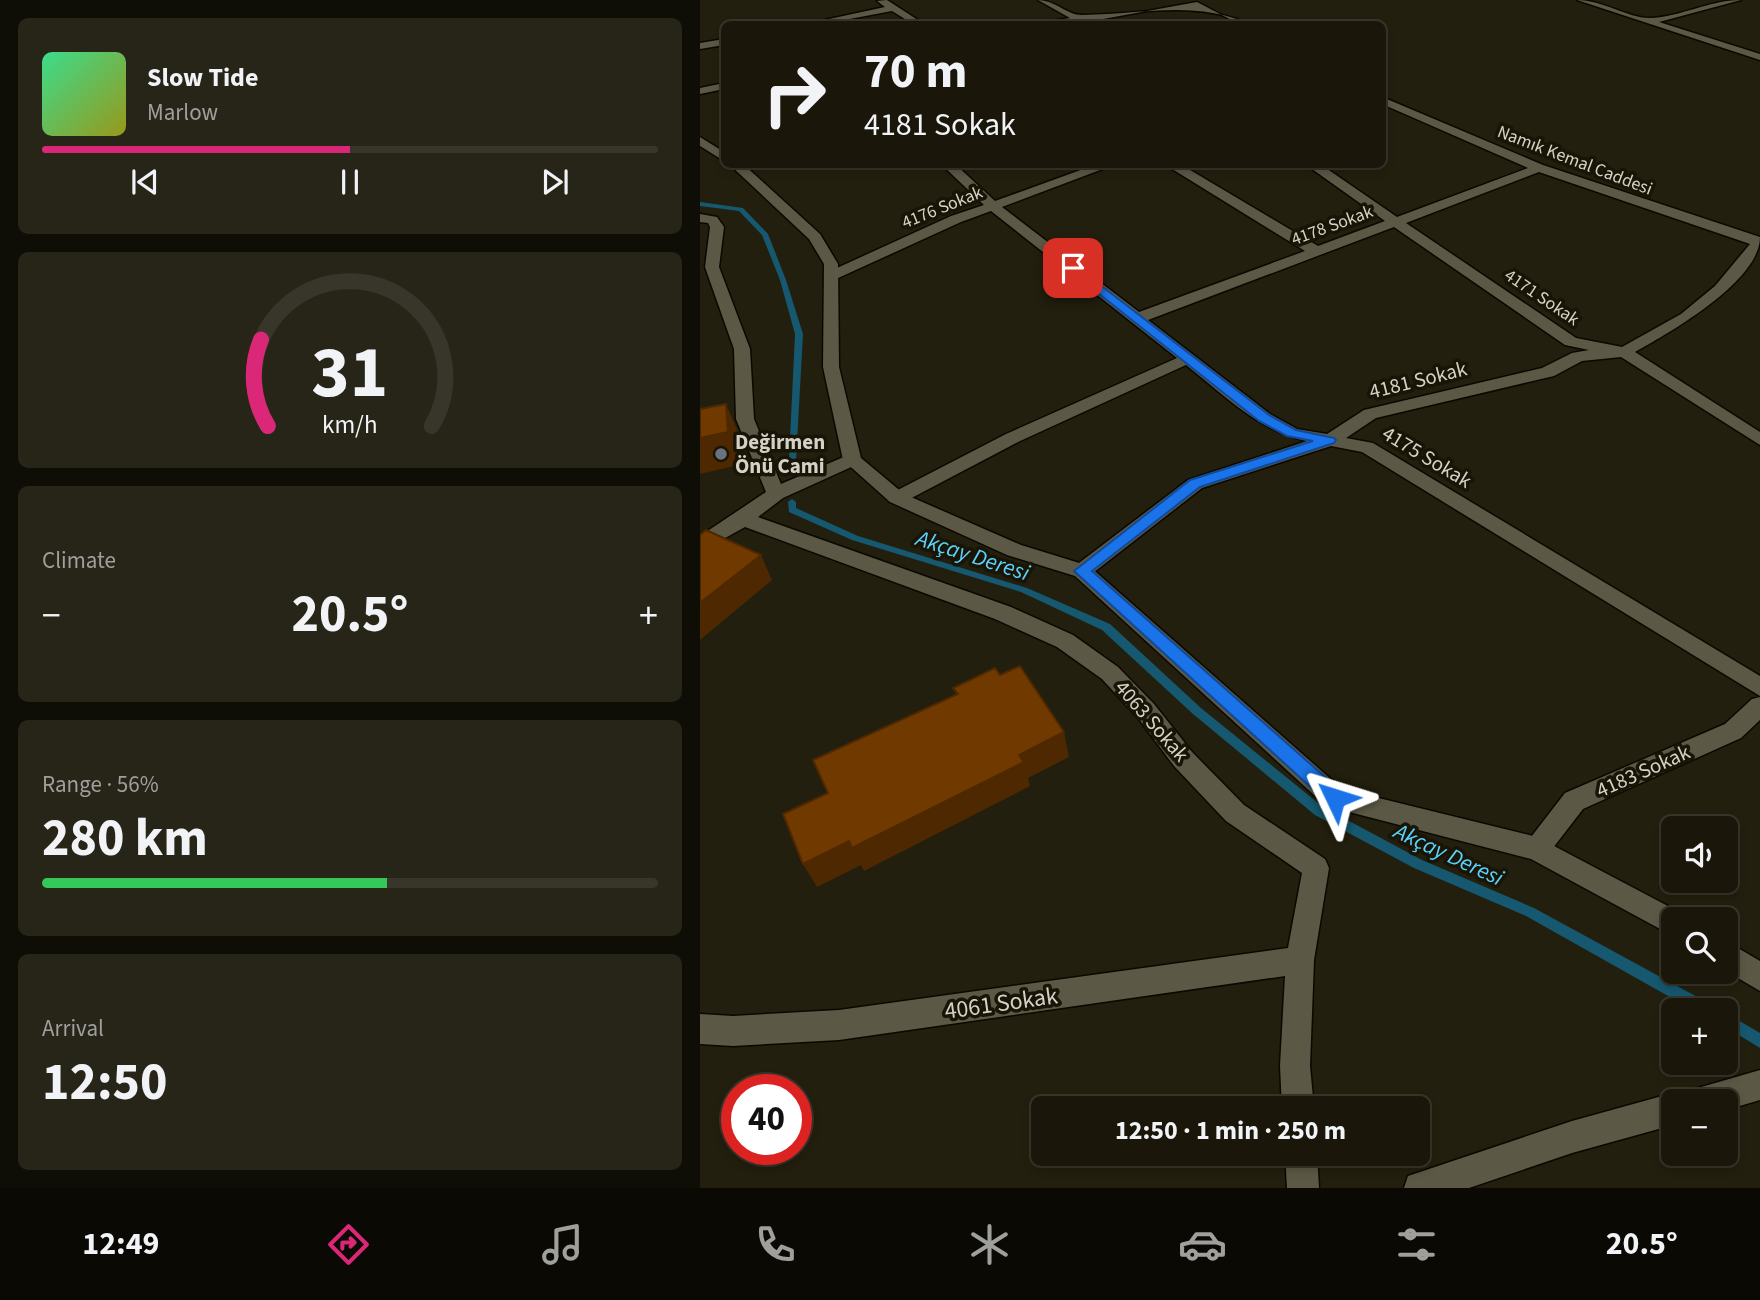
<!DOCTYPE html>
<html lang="en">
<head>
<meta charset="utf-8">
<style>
	:root { --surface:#1a170a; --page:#272418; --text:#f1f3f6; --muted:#9f9f9c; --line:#38362b; --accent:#db2777 }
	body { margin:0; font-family:"Source Sans 3",sans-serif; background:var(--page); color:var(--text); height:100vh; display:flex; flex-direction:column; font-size:26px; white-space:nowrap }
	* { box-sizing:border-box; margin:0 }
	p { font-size:23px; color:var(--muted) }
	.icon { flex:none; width:38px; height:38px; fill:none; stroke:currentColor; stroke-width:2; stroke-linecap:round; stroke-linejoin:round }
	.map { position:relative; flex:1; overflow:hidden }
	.panel { display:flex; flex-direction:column; gap:18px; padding:18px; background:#0e0d06; width:700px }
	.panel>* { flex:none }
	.banner { position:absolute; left:21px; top:21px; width:665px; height:147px; border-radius:10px; box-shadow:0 4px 10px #0003,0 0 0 2px var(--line); background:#1a170a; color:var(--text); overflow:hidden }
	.controls { position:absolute; left:961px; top:816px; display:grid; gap:14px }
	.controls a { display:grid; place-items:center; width:77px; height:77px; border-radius:10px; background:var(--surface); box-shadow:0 4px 10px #0003,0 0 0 2px var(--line); font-size:35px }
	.speed { position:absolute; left:21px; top:1074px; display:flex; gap:14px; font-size:35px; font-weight:700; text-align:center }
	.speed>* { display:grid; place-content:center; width:91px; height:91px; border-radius:50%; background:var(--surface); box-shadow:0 4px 10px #0003,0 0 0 2px var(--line); line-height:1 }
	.speed .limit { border:10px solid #d22; background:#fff; color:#111 }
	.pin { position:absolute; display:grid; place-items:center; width:60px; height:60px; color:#fff; margin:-30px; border-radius:14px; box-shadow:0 4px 10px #0006 }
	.me { position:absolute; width:77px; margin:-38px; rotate:311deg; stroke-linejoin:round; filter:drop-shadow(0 0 5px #0008) }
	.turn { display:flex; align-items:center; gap:24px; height:147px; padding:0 28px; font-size:32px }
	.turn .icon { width:91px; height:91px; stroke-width:2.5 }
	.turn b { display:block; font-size:49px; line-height:60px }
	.big { font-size:52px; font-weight:700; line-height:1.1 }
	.panel .card { flex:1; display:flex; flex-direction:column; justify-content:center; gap:10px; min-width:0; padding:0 24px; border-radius:10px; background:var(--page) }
	.panel .dial { align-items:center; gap:0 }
	.dial svg { height:182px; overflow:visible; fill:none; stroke:var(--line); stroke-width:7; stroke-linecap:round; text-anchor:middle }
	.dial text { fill:var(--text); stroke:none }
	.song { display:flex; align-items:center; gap:21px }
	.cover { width:84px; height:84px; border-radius:10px; background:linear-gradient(135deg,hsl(150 70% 55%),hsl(60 70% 35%)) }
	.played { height:7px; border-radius:4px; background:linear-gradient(90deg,var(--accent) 50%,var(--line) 50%) }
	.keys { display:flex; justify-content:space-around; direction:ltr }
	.heat { display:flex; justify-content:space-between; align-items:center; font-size:38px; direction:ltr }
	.charge { height:10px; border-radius:5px; background:linear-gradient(90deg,#34c759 56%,var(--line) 0) }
	.trip { position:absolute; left:331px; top:1096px; width:399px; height:70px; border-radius:10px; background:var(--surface); box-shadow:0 4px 10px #0003,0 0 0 2px var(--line); font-weight:700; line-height:70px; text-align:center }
	.menu { display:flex; height:112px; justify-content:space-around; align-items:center; background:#0a0904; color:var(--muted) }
	.menu .icon { width:49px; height:49px }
	.menu .on { color:var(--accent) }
	.menu b { font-size:32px; color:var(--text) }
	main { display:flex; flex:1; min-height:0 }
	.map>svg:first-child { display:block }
</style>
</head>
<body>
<main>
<section class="panel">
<div class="card">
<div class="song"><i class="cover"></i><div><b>Slow Tide</b><p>Marlow</p></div></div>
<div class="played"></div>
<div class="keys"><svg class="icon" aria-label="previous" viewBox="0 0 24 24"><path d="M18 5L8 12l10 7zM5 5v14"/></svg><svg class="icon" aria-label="pause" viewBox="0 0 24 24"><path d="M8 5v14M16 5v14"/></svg><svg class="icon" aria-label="next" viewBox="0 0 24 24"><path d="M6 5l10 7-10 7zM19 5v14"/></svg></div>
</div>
<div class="card dial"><svg viewBox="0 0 100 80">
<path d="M14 69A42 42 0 1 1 86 69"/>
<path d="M14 69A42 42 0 0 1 11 31" stroke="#db2777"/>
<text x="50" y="56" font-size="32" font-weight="700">31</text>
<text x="50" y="72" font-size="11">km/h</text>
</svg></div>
<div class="card"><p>Climate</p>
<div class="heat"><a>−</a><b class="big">20.5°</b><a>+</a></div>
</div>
<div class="card"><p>Range · 56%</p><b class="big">280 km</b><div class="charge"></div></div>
<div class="card"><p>Arrival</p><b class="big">12:50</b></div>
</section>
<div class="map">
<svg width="1060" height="1188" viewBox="0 0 1060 1188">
	<rect width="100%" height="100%" fill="#221f0e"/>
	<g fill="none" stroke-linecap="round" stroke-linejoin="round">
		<path fill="#15586f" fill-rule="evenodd" d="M0 202 43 208 68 234 86 280 103 334 96 461 93 462 89 459 95 334 80 280 62 235 39 211 0 206Z
			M92 499 96 502V508L158 536 327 588 410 624 501 708 623 807 722 860 834 908 1012 1005 1014 1010H993L826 916 714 868 615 815 493 714 402 630 321 592 152 540 89 512 88 502Z
			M1026 1013 1060 1033V1048L1026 1027Z"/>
		<defs>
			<path id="street" d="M187 0 224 24H213L192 11 123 24H106L185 7 177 1Z
				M338 0C355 0 368 16 383 15 445 14 494 0 550 24H539L497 2 381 23 345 24 346 22 370 18Z
				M877 0C903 0 930 19 950 18 981 17 1009 0 1041 0L959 22 1060 54V60Z
				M24 39V45L0 49V43Z
				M24 83V89L0 94V88Z
				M682 97 843 165 1060 237C1060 281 971 332 935 352L1060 432V445L921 357 882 361 854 376 676 418 646 438 673 443 1060 676V696L662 452 631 446 502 488 389 576 382 578 375 576 372 571 375 566 488 480 607 441C560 432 524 395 486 365L318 442 204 502H190L187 498 190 494 306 434 477 358 291 211 261 222 136 279H126L124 276 126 273 251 216 284 205 241 164H255L295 201 397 164H416L302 207 439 312 605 251 464 164H480L618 246 685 221 605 164H620L697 217 828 168 682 104ZM839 172 1050 244 1015 286 981 314 922 347 876 338 706 223ZM694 227 865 345 889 350 872 353 842 368 664 410 627 434 597 429 570 414 448 320Z
				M43 164H65L45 172H37V166Z
				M0 214 17 217 24 227 19 267 50 349 54 419 81 484 146 456H158L161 460 158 464 83 498 58 517 311 607 373 635 418 667 454 704 492 752 544 805 625 859 629 868 614 960 610 1066 614 1108H582L580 1066 585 976 139 1040 33 1046 0 1044V1014L33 1016 139 1010 588 948 602 873 526 821 474 766 438 718 402 679 357 647 295 619 45 527 0 552V536L66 492 36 419 34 349 5 267 10 227 8 223 0 222Z
				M1060 697V720L1041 738 883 809 846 857 837 861 828 857 824 849 828 841 865 793 1025 724 1052 699Z
				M585 1153H617L619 1188H587Z"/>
			<path id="secondary" d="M0 137 24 152V161L0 146Z
				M29 164H43L120 234 138 264 139 367 161 458 204 494 321 545 389 566 642 789 837 837 983 914 985 919H973V936L831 859 626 806 375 576 307 555 190 502 143 460 123 367 124 264 109 239Z
				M1026 941 1060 961V991L1026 971Z
				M1060 1070V1100L1026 1110V1101H987L991 1090Z
				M973 1093 985 1101H973V1125L872 1153 769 1188H704L708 1176 720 1172 872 1121Z"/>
		</defs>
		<use href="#street" stroke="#0c0800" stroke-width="3"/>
		<use href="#secondary" stroke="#0c0800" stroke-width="3"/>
		<use href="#street" fill="#5c5846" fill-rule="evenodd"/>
		<use href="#secondary" fill="#5c5846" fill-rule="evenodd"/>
	</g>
	<path fill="#4e2800" d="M26 404 40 436 43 464 0 474V438Z
		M61 555 72 580 0 640V603Z
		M364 732 369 757 328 778 330 786 164 871 161 865 117 887 103 864Z"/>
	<path fill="#703900" stroke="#4e2800" stroke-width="2" d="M26 404 28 432 0 438V409Z
		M6 530 61 555 0 603V535Z
		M320 666 364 732 319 755 324 762 152 848 149 841 103 864 83 814 128 793 113 760 258 694 253 688 295 668 300 675Z"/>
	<path fill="#1a73e8" stroke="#114b97" stroke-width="2" d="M373 264 569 415 596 430 634 438 636 440 634 443 500 487 392 571 642 792 645 798 642 803 635 806 628 803 374 571 490 480 613 441 587 436 559 421 369 270 368 268Z"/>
	<circle fill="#6b7280" stroke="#191506" stroke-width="2.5" cx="21" cy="454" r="7"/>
	<g text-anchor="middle" stroke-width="7" stroke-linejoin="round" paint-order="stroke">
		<g font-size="18" fill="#d4d2c7" stroke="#191506">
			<text transform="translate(875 160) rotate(21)" y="6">Namık Kemal Caddesi</text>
			<text transform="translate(242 207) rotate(-22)" y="6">4176 Sokak</text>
			<text transform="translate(632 225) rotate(-20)" y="6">4178 Sokak</text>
			<text transform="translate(842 297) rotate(34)" y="6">4171 Sokak</text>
		</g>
		<g font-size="21" fill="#d4d2c7" stroke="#191506">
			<text transform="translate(718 380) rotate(-14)" y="7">4181 Sokak</text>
			<text transform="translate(727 457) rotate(31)" y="7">4175 Sokak</text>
			<text transform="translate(452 721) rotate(49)" y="7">4063 Sokak</text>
			<text transform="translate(943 771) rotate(-24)" y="7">4183 Sokak</text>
		</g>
		<g font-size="21" font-weight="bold" fill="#d4d2c7" stroke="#191506" text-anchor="start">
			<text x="35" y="449">Değirmen<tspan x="35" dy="24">Önü Cami</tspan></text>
		</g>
		<g font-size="23" font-style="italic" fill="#5bd2fe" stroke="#191506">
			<text transform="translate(273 555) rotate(18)" y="8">Akçay Deresi</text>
			<text transform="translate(749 854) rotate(25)" y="8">Akçay Deresi</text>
		</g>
		<g font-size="24" fill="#d4d2c7" stroke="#191506">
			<text transform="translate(301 1003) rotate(-8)" y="8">4061 Sokak</text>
		</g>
	</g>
</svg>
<div class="controls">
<a><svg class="icon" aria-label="sound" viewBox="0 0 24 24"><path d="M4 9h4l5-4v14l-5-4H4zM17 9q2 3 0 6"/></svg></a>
<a><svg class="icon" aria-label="search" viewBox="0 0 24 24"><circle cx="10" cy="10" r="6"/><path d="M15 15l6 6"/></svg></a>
<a>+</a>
<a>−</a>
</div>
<div class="speed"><div class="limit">40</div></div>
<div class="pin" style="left:373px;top:268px;background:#d93025"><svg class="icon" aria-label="arrive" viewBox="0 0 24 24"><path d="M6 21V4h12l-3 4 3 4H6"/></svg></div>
<svg class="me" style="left:635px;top:798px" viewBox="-20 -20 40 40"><path d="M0-17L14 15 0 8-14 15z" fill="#1a73e8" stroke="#fff" stroke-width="4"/></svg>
<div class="trip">12:50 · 1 min · 250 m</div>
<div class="banner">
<div class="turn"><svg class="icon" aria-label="right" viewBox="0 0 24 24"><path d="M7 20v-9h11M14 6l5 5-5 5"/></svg><div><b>70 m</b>4181 Sokak</div></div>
</div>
</div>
</main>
<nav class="menu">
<b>12:49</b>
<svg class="icon on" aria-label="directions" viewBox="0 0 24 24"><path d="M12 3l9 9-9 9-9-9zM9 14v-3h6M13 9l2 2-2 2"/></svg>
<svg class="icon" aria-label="music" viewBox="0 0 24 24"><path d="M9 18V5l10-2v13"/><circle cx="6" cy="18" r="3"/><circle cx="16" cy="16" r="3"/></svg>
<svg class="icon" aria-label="phone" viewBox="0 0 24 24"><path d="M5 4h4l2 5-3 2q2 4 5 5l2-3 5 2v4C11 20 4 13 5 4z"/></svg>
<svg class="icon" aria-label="climate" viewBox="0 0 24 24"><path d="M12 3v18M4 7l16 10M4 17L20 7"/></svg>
<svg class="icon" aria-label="car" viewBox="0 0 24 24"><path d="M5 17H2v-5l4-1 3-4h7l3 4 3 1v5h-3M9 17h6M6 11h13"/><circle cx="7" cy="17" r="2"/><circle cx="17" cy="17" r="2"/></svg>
<svg class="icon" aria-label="filters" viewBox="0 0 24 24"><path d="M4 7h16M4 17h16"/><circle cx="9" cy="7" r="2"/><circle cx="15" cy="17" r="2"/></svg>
<b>20.5°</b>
</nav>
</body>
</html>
